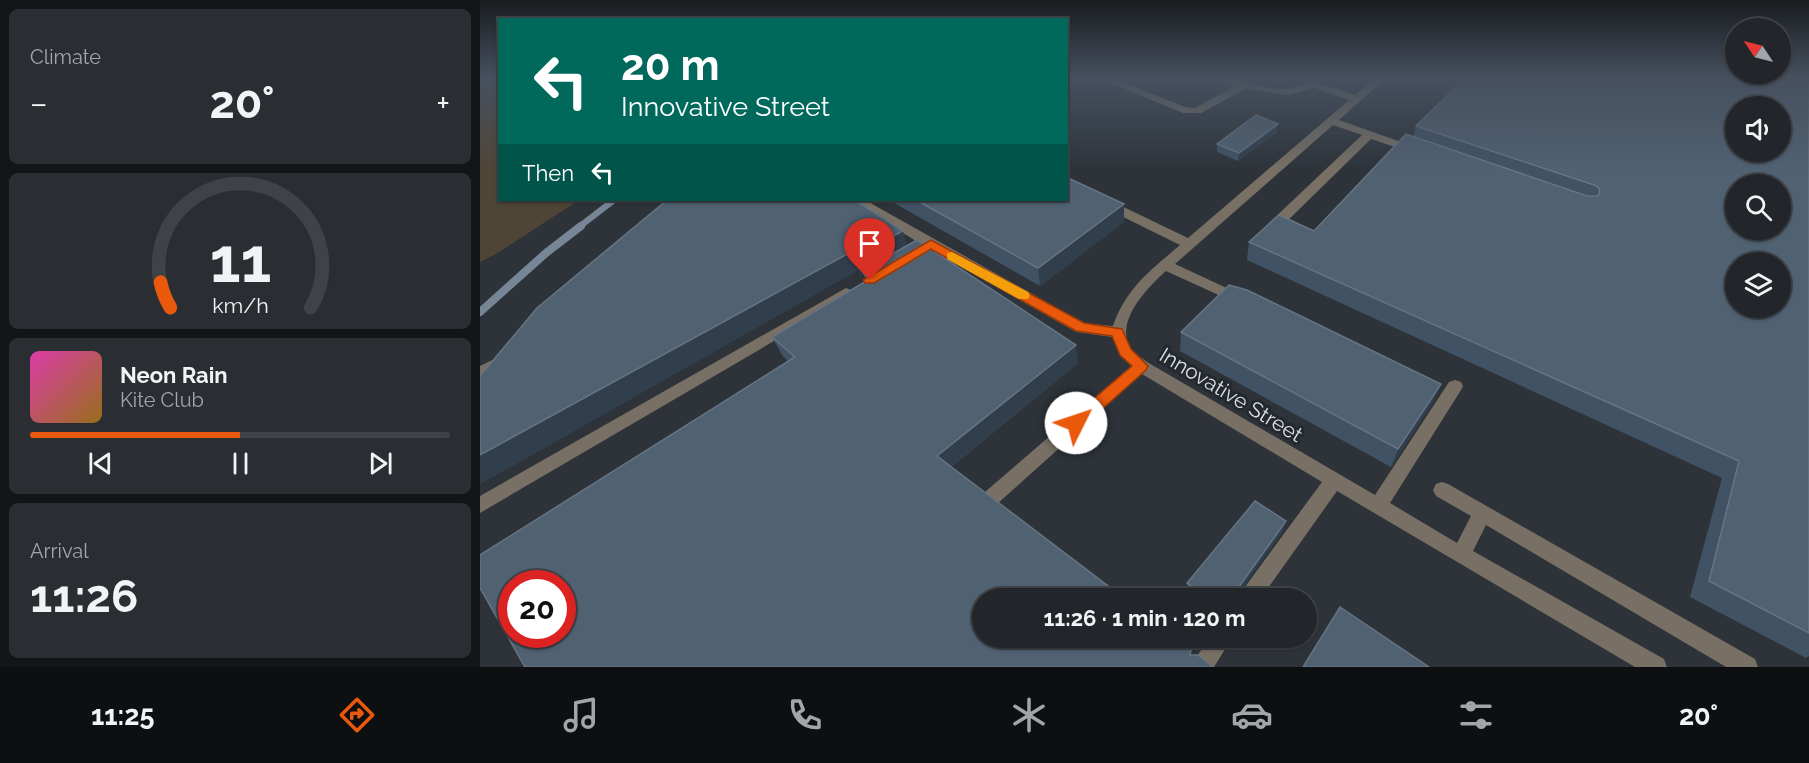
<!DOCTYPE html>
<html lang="en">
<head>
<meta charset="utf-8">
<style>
	:root { --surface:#22262b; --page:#2a2e33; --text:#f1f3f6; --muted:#a2a5a9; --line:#3f4347; --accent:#ea580c }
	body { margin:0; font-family:Raleway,sans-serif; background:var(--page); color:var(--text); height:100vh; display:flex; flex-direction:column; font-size:22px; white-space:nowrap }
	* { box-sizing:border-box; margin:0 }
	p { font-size:20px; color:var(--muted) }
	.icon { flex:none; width:33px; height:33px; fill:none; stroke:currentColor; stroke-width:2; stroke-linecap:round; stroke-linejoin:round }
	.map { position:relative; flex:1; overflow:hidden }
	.drawer { display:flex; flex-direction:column; gap:9px; padding:9px; background:#131518; width:480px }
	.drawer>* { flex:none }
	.guide { position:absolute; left:18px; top:18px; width:570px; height:183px; border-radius:0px; box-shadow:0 2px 4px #0004,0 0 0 2px var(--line); background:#00695c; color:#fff; overflow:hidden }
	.needle { width:39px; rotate:305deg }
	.fabs { position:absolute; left:1245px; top:18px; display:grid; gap:12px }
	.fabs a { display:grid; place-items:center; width:66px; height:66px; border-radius:50%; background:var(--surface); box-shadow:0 2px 4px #0004,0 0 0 2px var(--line); font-size:30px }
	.speed { position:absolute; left:18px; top:570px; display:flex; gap:12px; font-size:30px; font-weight:700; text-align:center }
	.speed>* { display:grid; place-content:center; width:78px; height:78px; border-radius:50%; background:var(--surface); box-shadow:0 2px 4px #0004,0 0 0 2px var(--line); line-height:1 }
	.speed .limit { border:9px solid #d22; background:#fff; color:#111 }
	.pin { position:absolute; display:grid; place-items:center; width:51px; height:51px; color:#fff; margin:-62px -26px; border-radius:50% 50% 50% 0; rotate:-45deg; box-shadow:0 0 6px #0007 }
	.pin .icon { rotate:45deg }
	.me { position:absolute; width:66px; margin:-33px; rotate:49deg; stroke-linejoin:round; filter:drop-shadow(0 0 4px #0008) }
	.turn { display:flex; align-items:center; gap:21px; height:126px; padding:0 24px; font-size:27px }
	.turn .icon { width:78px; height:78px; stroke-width:2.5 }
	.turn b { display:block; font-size:42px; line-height:51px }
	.then { display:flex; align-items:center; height:57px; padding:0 24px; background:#0003; gap:12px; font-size:22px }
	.big { font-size:45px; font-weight:700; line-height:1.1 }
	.drawer .tile { flex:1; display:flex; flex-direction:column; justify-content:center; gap:9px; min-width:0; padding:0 21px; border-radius:9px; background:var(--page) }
	.drawer .dial { align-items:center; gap:0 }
	.dial svg { height:156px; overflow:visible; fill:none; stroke:var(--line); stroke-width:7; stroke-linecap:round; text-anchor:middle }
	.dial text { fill:var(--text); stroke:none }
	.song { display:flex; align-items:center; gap:18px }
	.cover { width:72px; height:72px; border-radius:9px; background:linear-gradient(135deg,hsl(320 70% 55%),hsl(40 70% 35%)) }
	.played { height:6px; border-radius:3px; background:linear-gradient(90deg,var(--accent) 50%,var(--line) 50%) }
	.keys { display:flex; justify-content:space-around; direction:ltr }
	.heat { display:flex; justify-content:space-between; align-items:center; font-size:33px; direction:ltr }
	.trip { position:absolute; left:492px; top:588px; width:345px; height:60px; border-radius:30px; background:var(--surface); box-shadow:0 2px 4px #0004,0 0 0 2px var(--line); font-weight:700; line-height:60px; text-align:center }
	.dock { display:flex; height:96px; justify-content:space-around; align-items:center; background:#0e0f11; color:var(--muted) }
	.dock .icon { width:42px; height:42px }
	.dock .selected { color:var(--accent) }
	.dock b { font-size:27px; color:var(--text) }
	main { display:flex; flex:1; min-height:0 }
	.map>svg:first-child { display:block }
</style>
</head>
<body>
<main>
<section class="drawer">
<div class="tile"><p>Climate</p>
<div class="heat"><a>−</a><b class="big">20°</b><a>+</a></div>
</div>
<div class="tile dial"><svg viewBox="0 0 100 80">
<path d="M14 69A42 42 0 1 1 86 69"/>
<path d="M14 69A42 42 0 0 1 9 56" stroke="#ea580c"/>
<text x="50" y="56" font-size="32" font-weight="700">11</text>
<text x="50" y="72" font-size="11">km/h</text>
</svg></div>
<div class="tile">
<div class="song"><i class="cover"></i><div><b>Neon Rain</b><p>Kite Club</p></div></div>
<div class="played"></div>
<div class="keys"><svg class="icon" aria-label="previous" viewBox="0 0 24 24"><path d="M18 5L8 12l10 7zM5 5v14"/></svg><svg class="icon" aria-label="pause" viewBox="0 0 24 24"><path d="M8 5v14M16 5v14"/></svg><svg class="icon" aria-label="next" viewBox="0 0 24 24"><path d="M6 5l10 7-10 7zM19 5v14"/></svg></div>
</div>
<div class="tile"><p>Arrival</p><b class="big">11:26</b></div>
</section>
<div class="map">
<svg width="1329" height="667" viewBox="0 0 1329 667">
	<rect width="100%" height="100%" fill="#2d3339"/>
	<path fill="#4f4536" d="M0 78H19L20 200H99L16 254 0 262Z"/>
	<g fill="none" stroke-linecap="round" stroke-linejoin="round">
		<path stroke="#778696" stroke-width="6" d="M99 227 134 200"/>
		<path stroke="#778696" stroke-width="8" d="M0 312 66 253 101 226"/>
		<path fill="#787065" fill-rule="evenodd" d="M618 78H632L705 107 715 108 754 87 733 78C757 78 779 88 804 89 820 89 829 78 844 78L839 83 875 95 895 78H906L859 120 938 148V152H930L891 139 798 230H788L787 227 788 224 882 135 853 125 695 264 766 297 768 300 766 303H756L686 271C668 287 632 323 652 350 656 354 662 358 667 362L895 495 969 382 975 380 981 382 983 386 981 390 910 503 977 543 991 516 956 496 953 490 956 484 962 482 968 484 1275 659 1278 667H1246L1006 525 993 551 1184 659 1187 667H1155L857 491 781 598H759L762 591 842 482 662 374 517 504 511 506 505 504 502 498 505 492 651 366 640 356 632 337 596 332 451 250 434 260H424L422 257 441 244 373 203 371 200H385L604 323 633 326C646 288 670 271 700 245L623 207 621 204 623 201H631L708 238 869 100 834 88 808 95 765 89 721 113H703Z
			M366 288 371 290 373 293 371 296 0 513V496Z
			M23 355 28 357 31 361 28 365 0 379V366Z
			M729 638H752L734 667H710Z"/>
	</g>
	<path fill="#405264" d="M1329 78V656L1326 658 1210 597 1242 478 767 260 769 242 834 231 933 137 936 126Z
		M797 132 758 161 737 152V144Z
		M187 200 427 245 598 363 471 467 45 667 308 361 302 355 292 337 386 281 384 274 381 276 378 270 0 484V376Z
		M409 200H586L644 222 560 286Z
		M701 332 953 402 911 467 700 351Z
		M803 531 755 598H715L707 592V583Z"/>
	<path fill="#313f4d" d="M798 124 797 132 758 161 759 153Z
		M644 204V222L560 286 558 268Z
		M423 231 428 249 382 271 384 274 381 276 374 257Z
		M371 252 378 270 0 484V455Z
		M596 345 598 363 463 473 457 456Z
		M961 384 953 402 911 467 918 449Z
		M806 521 803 531 755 598H751Z"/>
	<path fill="#506172" stroke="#667484" stroke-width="1.5" fill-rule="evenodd" d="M985 78H1329V633L1229 581 1259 461 769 242 799 215 834 231 926 134 1107 196H1118L1120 190 1117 186 936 126ZM1256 106H1300V152H1256ZM1256 184H1300V230H1256ZM1256 262H1300V308H1256Z
		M776 115 798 124 759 153 737 144Z
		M586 177 644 204 558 268 436 200H586Z
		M187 200H375L423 231 374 257 371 252 0 455V376L57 308Z
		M437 240 596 345 457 456 644 598H502V638H695L711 650 710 655H718L733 667H45L0 588V555L315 357 292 337 388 280 382 271ZM32 584H82V634H32Z
		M749 285 767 290 961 384 918 449 701 332Z
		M775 501 806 521 751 598H728L707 583Z
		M860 607 949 667H823Z"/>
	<linearGradient id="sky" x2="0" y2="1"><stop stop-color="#191c1f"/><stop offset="0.46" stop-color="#46505f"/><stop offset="1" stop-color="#46505f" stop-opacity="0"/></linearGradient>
	<rect width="1329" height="171" fill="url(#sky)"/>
	<path fill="#ea580c" stroke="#983908" stroke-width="1.5" d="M451 240 604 323 642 329 651 349 668 366 666 370 602 427H591L589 423 591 418 652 366 640 355 632 336 596 331 451 249 394 283H385L383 280Z"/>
	<path fill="#f59e0b" d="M472 252 548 292 550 295 548 299H539L467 259V253Z"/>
	<g text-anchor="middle" stroke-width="6" stroke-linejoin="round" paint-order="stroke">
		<g font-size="21" fill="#dbdee2" stroke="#23292f">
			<text transform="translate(751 395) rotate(31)" y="7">Innovative Street</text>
		</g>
	</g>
</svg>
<div class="fabs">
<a><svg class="needle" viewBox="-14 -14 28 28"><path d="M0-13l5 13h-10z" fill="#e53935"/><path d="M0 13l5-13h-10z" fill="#a2a5a9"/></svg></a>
<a><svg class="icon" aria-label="sound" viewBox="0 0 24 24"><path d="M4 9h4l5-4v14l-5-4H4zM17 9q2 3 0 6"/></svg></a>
<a><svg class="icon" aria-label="search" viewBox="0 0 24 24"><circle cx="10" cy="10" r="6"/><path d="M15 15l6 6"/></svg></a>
<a><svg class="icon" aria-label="layers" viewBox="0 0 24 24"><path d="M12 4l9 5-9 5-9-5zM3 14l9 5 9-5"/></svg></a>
</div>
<div class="speed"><div class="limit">20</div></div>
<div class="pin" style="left:390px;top:280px;background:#d93025"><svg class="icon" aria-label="arrive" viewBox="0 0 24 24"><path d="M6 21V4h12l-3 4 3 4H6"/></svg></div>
<svg class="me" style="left:596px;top:423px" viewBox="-20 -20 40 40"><circle r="19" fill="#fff"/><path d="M0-13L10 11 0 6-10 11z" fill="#ea580c"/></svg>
<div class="trip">11:26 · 1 min · 120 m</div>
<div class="guide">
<div class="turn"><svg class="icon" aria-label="left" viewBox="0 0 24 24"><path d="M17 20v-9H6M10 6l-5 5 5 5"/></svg><div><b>20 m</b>Innovative Street</div></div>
<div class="then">Then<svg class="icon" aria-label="left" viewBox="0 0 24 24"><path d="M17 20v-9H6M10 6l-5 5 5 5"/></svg></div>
</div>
</div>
</main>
<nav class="dock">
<b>11:25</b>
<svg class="icon selected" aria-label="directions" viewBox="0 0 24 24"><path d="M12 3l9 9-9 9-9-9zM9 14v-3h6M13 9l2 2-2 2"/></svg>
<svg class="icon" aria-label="music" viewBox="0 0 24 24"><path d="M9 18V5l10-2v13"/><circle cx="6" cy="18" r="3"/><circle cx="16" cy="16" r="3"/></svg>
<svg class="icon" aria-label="phone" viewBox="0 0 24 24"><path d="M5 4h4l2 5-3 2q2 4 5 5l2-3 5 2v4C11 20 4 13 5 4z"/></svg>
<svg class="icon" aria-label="climate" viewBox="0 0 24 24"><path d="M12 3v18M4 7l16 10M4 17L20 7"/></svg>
<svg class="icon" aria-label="car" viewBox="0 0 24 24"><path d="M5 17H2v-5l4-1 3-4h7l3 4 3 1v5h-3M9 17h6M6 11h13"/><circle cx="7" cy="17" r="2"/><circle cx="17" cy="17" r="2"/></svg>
<svg class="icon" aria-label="filters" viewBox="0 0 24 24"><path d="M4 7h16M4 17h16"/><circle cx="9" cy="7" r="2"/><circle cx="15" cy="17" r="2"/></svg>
<b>20°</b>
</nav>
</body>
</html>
